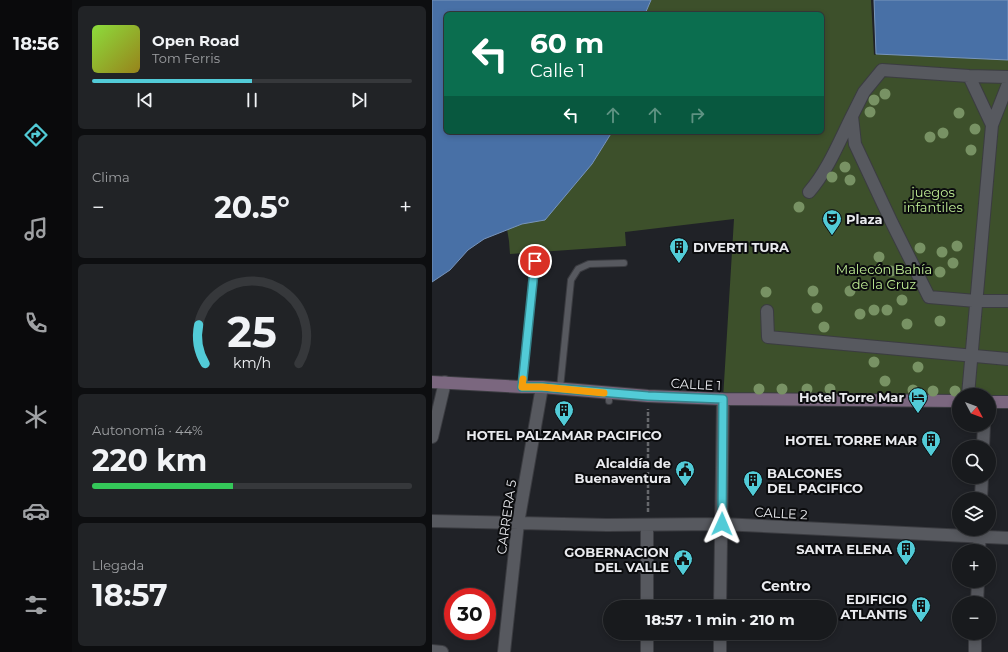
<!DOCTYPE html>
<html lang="es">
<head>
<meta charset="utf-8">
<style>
	:root { --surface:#181a1d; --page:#212326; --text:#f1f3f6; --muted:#9fa1a4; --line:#36383b; --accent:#52cbd7 }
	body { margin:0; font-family:Montserrat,sans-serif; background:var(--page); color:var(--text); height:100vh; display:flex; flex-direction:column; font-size:15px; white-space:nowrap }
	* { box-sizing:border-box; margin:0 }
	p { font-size:13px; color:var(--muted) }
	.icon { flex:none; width:22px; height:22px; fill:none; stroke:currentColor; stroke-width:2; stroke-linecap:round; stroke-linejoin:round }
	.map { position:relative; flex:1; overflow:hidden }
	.side { display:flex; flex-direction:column; gap:6px; padding:6px; background:#0d0e10; width:360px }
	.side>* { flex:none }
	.banner { position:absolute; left:12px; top:12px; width:380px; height:122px; border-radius:6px; box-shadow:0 2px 6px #0003,0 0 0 1px var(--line); background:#0b6e4f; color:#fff; overflow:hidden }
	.needle { width:26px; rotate:131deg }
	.tools { position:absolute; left:520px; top:388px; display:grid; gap:8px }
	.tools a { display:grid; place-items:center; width:44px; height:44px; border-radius:50%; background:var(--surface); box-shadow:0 2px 6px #0003,0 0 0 1px var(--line); font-size:20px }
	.speed { position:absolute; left:12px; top:588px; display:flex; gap:8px; font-size:20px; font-weight:700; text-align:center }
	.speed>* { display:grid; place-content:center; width:52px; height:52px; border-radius:50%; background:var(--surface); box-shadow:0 2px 6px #0003,0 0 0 1px var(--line); line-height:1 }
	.speed .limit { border:6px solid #d22; background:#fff; color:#111 }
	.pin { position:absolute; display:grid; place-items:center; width:34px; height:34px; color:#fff; margin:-17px; border:2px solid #fff; border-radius:50%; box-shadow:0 1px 4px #0007 }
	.me { position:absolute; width:44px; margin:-22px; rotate:1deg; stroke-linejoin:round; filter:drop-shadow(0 0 3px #0008) }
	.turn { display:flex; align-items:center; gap:14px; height:84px; padding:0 20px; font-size:18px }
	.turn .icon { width:52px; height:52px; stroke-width:2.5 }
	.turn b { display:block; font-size:28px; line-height:34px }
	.lanes { display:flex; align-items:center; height:38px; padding:0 20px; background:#0003; justify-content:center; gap:20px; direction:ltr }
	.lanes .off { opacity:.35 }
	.big { font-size:30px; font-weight:700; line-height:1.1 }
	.side .widget { flex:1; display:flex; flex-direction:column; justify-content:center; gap:6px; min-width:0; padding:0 14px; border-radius:6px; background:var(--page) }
	.side .dial { align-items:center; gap:0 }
	.dial svg { height:104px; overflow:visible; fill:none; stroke:var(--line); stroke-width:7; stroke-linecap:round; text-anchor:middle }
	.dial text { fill:var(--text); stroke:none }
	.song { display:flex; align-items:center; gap:12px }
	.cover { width:48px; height:48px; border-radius:6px; background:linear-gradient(135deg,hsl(90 70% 55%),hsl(50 70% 35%)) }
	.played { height:4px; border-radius:2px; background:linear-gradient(90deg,var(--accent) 50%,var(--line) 50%) }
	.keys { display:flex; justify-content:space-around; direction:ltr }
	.heat { display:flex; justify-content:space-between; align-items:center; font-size:22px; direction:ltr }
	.charge { height:6px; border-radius:3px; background:linear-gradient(90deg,#34c759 44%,var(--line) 0) }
	.trip { position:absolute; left:171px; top:600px; width:234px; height:40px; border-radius:20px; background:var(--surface); box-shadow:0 2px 6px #0003,0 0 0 1px var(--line); font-weight:700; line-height:40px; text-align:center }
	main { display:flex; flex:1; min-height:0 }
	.dock { display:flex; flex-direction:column; width:72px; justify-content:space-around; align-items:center; background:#0a0a0c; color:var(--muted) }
	.dock .icon { width:28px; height:28px }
	.dock .active { color:var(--accent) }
	.dock b { font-size:18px; color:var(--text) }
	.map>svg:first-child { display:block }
</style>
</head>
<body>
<main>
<nav class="dock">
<b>18:56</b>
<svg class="icon active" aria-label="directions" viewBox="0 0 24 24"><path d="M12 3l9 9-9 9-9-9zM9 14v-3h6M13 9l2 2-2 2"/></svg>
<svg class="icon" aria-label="music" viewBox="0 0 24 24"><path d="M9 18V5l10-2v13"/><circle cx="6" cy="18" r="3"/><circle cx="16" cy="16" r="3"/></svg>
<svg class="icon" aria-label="phone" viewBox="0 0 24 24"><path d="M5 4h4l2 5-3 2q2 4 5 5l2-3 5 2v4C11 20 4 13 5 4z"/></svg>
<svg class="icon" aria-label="climate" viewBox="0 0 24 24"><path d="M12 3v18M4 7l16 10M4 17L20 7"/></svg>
<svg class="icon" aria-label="car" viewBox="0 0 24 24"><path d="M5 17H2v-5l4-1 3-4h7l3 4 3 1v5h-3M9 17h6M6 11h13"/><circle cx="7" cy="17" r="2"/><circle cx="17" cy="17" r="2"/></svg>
<svg class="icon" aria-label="filters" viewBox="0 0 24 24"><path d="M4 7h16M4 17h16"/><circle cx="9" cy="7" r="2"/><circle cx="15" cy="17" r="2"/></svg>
</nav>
<section class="side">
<div class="widget">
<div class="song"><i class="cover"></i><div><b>Open Road</b><p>Tom Ferris</p></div></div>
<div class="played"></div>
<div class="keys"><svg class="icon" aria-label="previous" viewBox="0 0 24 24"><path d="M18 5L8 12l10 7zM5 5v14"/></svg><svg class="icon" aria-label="pause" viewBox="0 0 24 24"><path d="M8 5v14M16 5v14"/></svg><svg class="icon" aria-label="next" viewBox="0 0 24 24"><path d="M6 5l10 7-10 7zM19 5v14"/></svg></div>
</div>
<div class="widget"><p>Clima</p>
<div class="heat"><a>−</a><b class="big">20.5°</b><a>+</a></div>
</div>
<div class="widget dial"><svg viewBox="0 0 100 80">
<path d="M14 69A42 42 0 1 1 86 69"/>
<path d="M14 69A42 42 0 0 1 9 39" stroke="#52cbd7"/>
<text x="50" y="56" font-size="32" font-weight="700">25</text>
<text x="50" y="72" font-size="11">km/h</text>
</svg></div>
<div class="widget"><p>Autonomía · 44%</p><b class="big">220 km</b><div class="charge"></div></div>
<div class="widget"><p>Llegada</p><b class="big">18:57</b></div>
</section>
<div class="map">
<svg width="576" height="652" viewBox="0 0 576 652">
	<rect width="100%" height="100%" fill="#202227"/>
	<path fill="#3d502b" d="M219 0H439L442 55 444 54 442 0H576V402H557V395L291 399 302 219 193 232 194 246 78 254 77 241 75 229 90 224 160 164 180 132H390V14H213Z"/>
	<path fill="#4870a6" stroke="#7895bc" d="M0 0H219L213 14H14V132H180L160 164 113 220 90 224 52 239 36 250 18 270 0 282Z
		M442 0H576V60L444 54Z"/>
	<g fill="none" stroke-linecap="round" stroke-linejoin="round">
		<defs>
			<path id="lane" d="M90 387 103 261
				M128 388 139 280 146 269 157 264 192 263
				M177 401V393"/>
			<path id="street" d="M537 76 560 125
				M576 77 537 76 450 70 432 92 420 116 423 144 460 223 497 297 544 301H576
				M377 192C396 170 407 142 420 116
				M335 311 336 337 576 359
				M536 395 560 125 576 84
				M0 437 13 382
				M551 447 552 425
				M549 499 550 477
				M0 521 175 525 289 524 576 538
				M215 525V607
				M547 551 548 530
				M545 603 546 581
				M288 607 291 399
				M215 633V652
				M0 651 10 652
				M72 652 86 523 110 387
				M288 652V633
				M543 652V633"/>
			<path id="secondary" d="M0 382 90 387H110L216 396 291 399 527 401
				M557 402H576"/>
		</defs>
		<use href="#lane" stroke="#3b3c41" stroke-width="8"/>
		<use href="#street" stroke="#3b3c41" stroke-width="14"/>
		<use href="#secondary" stroke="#3b3c41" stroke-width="14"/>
		<path stroke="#66686c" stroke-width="2.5" stroke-dasharray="4 2" stroke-linecap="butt" d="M216 512V409"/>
		<use href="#lane" stroke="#57595f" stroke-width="6"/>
		<use href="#street" stroke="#57595f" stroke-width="12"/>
		<use href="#secondary" stroke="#7b677f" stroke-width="12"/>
	</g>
	<g fill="#789264">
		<circle cx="453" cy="94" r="5.5"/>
		<circle cx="442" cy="100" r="5.5"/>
		<circle cx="438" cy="112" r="5.5"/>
		<circle cx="527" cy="113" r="5.5"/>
		<circle cx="543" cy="129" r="5.5"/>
		<circle cx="511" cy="133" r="5.5"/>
		<circle cx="498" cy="137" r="5.5"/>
		<circle cx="539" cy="150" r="5.5"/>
		<circle cx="413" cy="167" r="5.5"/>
		<circle cx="400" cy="177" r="5.5"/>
		<circle cx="418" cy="180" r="5.5"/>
		<circle cx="367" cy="207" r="5.5"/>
		<circle cx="525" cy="246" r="5.5"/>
		<circle cx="488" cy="248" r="5.5"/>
		<circle cx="510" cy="252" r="5.5"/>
		<circle cx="447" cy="257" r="5.5"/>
		<circle cx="521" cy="263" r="5.5"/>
		<circle cx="459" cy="271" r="5.5"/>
		<circle cx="508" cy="272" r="5.5"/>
		<circle cx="381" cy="291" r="5.5"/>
		<circle cx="418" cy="291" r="5.5"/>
		<circle cx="334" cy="292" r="5.5"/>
		<circle cx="470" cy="300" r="5.5"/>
		<circle cx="385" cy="308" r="5.5"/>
		<circle cx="442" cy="310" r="5.5"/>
		<circle cx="455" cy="310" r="5.5"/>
		<circle cx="428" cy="314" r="5.5"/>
		<circle cx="508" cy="321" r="5.5"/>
		<circle cx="475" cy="324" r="5.5"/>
		<circle cx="392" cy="327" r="5.5"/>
		<circle cx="442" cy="362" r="5.5"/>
		<circle cx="486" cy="367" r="5.5"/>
		<circle cx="453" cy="381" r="5.5"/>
		<circle cx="327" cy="389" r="5.5"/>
		<circle cx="350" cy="389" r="5.5"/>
		<circle cx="375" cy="389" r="5.5"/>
		<circle cx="398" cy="389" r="5.5"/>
		<circle cx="481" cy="390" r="5.5"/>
		<circle cx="501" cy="391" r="5.5"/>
		<circle cx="523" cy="391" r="5.5"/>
	</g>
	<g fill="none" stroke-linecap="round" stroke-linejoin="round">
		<defs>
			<path id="route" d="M103 261 90 387H110L216 396 291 399 290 524"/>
		</defs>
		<use href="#route" stroke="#35848c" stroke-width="10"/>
		<use href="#route" stroke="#52cbd7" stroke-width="7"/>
		<path stroke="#f59e0b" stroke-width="7" d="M91 379 90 387H110L172 393"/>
	</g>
	<defs>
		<symbol id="theatre-pin" viewBox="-11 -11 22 30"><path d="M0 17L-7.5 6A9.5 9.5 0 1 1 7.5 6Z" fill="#52cbd7" stroke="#0b0c0e"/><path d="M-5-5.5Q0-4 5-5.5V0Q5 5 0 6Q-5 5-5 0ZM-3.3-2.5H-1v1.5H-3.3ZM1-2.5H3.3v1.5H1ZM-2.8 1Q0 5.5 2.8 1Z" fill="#111"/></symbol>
		<symbol id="building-pin" viewBox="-11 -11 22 30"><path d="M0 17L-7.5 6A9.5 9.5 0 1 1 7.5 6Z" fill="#52cbd7" stroke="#0b0c0e"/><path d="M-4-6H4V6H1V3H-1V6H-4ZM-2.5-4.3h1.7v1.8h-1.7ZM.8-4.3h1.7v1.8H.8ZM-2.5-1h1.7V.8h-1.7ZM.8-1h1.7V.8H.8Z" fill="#111"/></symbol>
		<symbol id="hotel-pin" viewBox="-11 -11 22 30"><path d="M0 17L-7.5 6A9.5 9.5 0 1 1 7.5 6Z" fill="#52cbd7" stroke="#0b0c0e"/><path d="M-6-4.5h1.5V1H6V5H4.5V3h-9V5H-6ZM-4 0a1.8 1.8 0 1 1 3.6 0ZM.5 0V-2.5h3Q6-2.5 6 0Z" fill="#111"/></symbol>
		<symbol id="civic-pin" viewBox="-11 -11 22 30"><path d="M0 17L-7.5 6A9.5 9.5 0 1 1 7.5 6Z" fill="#52cbd7" stroke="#0b0c0e"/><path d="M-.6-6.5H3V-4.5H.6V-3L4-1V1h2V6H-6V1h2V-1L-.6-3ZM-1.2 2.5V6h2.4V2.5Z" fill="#111"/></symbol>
	</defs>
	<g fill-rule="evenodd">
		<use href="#theatre-pin" x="389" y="208" width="22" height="30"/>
		<use href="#building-pin" x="236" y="236" width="22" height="30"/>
		<use href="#hotel-pin" x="475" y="386" width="22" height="30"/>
		<use href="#building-pin" x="121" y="399" width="22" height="30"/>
		<use href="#building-pin" x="488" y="429" width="22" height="30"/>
		<use href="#civic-pin" x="242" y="459" width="22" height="30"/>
		<use href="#building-pin" x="310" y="469" width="22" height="30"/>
		<use href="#building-pin" x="463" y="538" width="22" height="30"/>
		<use href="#civic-pin" x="240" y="548" width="22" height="30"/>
		<use href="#building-pin" x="478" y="595" width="22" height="30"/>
	</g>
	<g text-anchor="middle" stroke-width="4" stroke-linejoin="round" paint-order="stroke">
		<g font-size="13" fill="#c0ee95" stroke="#0b0c0e">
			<text x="501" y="197">juegos<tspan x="501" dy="15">infantiles</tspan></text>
			<text x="452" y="274">Malecón Bahía<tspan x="452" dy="15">de la Cruz</tspan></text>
		</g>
		<g font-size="13" font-weight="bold" fill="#e9eaee" stroke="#0b0c0e" text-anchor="end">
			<text x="414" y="224" text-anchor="start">Plaza</text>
			<text x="261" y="252" text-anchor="start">DIVERTI TURA</text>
			<text x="472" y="402">Hotel Torre Mar</text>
			<text x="132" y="440" text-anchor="middle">HOTEL PALZAMAR PACIFICO</text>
			<text x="485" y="445">HOTEL TORRE MAR</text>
			<text x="239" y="468">Alcaldía de<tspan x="239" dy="15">Buenaventura</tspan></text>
			<text x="335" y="478" text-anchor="start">BALCONES<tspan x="335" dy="15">DEL PACIFICO</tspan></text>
			<text x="460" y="554">SANTA ELENA</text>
			<text x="237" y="557">GOBERNACION<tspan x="237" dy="15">DEL VALLE</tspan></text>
			<text x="475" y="604">EDIFICIO<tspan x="475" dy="15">ATLANTIS</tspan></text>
		</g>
		<g font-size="13" fill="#e9eaee" stroke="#0b0c0e">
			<text transform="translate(264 384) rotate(3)" y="5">CALLE 1</text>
			<text transform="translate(349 513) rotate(3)" y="5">CALLE 2</text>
			<text transform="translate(74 517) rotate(-82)" y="5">CARRERA 5</text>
		</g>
		<g font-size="14" font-weight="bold" fill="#e9eaee" stroke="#0b0c0e">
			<text x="354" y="591">Centro</text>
		</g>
	</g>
</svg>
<div class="tools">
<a><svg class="needle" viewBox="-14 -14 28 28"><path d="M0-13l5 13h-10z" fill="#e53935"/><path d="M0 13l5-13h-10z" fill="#9fa1a4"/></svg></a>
<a><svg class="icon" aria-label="search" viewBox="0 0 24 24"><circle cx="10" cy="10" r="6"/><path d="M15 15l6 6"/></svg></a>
<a><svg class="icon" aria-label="layers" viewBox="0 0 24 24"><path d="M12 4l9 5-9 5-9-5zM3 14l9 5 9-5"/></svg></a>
<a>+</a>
<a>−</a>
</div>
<div class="speed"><div class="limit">30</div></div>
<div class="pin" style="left:103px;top:261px;background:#d93025"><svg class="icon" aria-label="arrive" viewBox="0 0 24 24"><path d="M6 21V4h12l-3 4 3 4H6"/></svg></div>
<svg class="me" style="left:290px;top:524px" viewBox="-20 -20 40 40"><path d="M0-17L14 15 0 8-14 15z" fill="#52cbd7" stroke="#fff" stroke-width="4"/></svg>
<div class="trip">18:57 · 1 min · 210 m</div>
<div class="banner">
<div class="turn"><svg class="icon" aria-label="left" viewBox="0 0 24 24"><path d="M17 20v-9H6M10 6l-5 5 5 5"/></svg><div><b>60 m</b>Calle 1</div></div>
<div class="lanes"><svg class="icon" aria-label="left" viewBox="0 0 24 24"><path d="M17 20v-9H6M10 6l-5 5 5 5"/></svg><svg class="icon off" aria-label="ahead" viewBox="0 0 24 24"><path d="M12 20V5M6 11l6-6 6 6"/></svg><svg class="icon off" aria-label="ahead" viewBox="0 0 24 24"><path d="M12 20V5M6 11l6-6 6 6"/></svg><svg class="icon off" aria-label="right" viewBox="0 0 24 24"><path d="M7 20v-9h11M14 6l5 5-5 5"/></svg></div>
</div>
</div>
</main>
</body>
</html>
